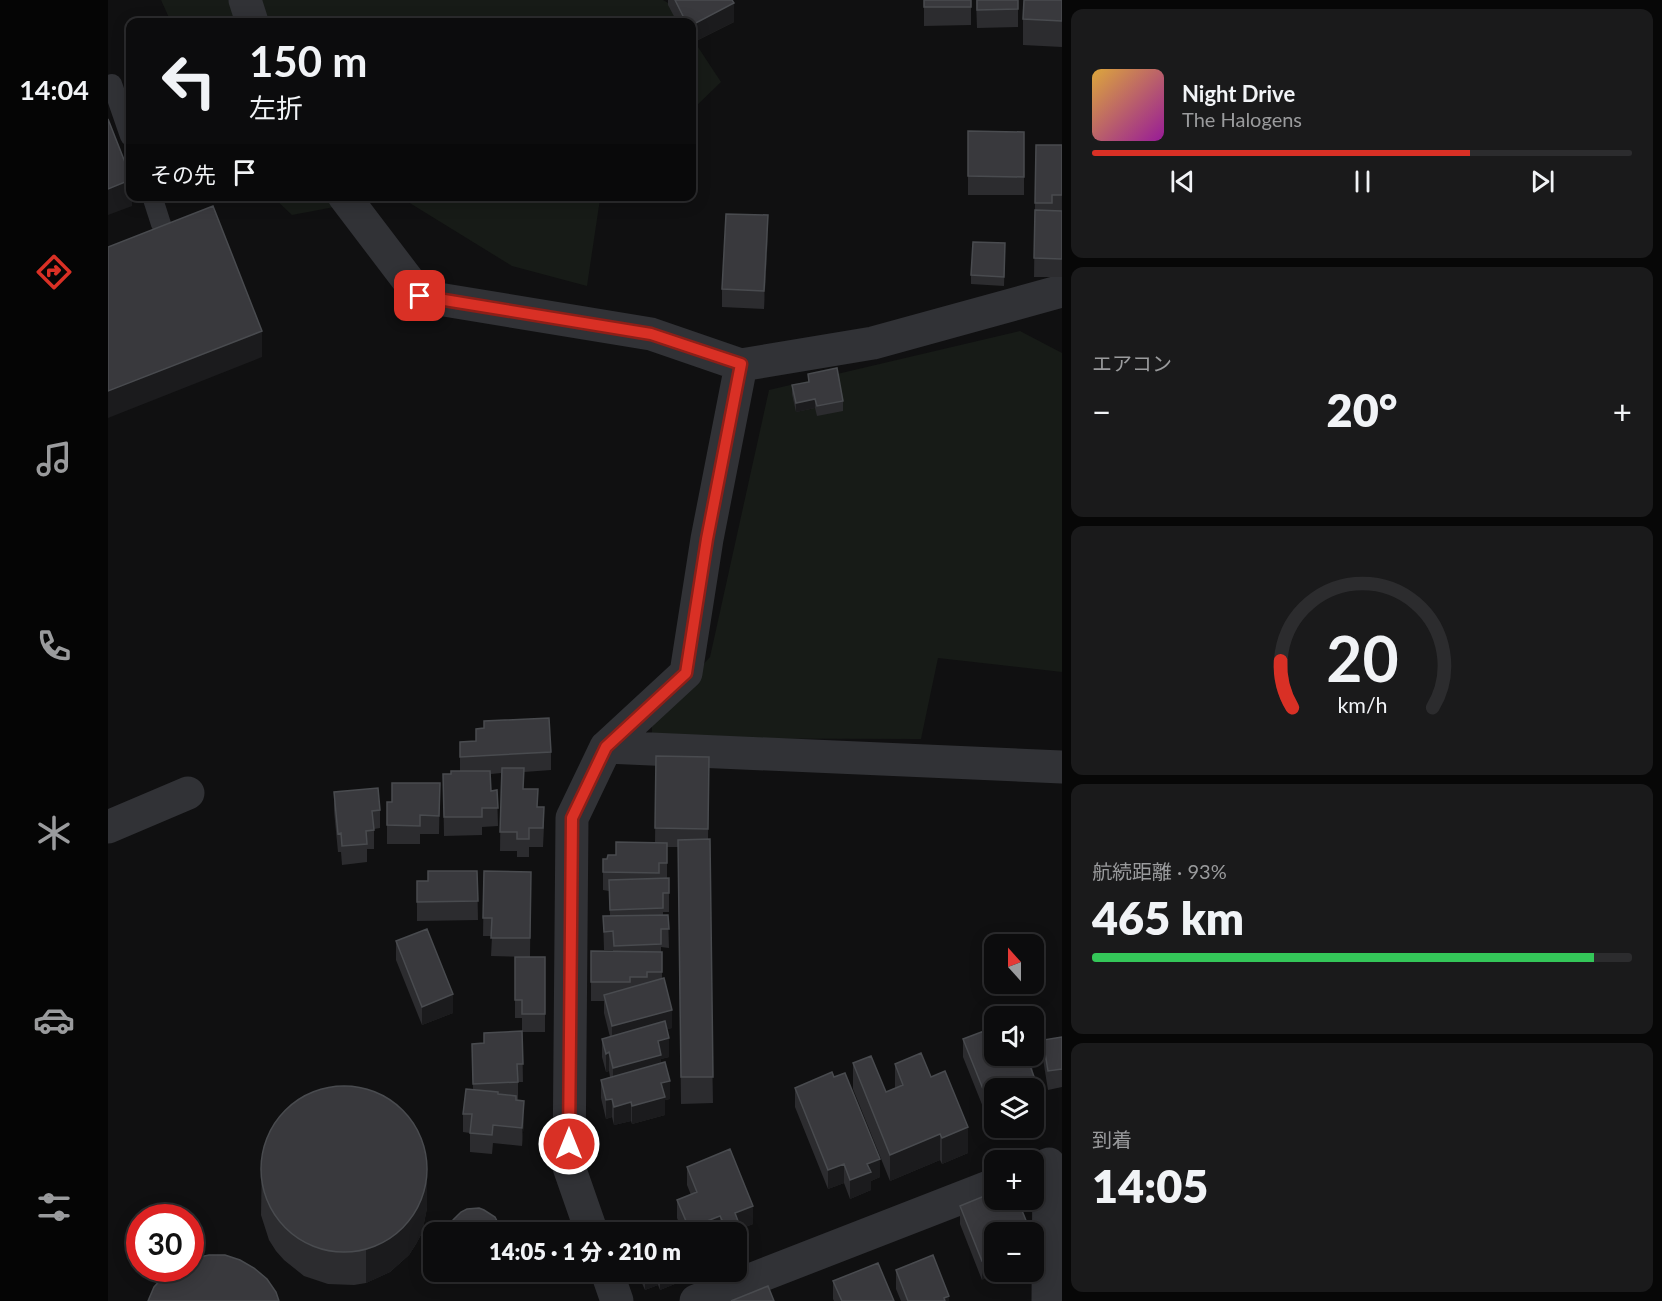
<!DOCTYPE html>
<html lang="ja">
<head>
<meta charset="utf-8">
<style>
	:root { --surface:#0c0c0d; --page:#1a1a1b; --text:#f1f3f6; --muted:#9a9b9d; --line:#2c2c2e; --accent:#d93025 }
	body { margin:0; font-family:Lato,"Noto Sans JP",sans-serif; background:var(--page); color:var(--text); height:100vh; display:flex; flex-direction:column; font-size:22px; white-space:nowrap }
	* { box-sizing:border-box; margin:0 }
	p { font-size:20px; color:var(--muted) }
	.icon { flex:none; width:33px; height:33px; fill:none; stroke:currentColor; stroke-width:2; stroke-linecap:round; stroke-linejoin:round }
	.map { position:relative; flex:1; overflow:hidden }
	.drawer { display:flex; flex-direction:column; gap:9px; padding:9px; background:#070707; width:600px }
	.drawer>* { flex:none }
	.guide { position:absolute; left:18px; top:18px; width:570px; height:183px; border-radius:12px; box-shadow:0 3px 15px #0003,0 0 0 2px var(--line); background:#0c0c0d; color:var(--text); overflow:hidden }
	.needle { width:39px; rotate:339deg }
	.controls { position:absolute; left:876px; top:934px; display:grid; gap:12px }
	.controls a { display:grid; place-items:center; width:60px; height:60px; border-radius:12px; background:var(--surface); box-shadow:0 3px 15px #0003,0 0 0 2px var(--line); font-size:30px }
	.speed { position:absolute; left:18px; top:1204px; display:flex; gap:12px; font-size:30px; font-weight:700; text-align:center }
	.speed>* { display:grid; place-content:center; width:78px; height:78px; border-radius:50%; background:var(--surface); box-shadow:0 3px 15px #0003,0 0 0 2px var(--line); line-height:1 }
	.speed .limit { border:9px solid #d22; background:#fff; color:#111 }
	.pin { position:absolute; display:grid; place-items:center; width:51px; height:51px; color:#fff; margin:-26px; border-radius:12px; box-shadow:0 3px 9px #0006 }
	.me { position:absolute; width:66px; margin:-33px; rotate:0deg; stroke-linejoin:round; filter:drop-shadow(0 0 4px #0008) }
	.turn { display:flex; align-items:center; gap:21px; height:126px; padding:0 24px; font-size:27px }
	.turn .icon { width:78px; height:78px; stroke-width:2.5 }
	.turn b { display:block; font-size:42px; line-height:51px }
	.then { display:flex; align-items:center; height:57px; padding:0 24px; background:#0003; gap:12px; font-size:22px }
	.big { font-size:45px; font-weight:800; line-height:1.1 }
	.drawer .tile { flex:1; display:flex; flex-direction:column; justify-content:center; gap:9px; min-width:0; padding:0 21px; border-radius:12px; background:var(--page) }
	.drawer .dial { align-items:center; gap:0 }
	.dial svg { height:156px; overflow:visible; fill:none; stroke:var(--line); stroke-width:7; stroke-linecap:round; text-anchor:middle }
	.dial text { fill:var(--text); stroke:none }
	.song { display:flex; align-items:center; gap:18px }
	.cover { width:72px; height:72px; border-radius:9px; background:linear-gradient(135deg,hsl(40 70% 55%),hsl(300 70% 35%)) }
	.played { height:6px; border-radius:3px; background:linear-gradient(90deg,var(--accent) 70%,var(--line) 70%) }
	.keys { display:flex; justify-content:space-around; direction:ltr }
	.heat { display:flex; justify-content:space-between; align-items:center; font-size:33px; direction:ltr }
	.charge { height:9px; border-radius:4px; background:linear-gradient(90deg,#34c759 93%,var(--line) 0) }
	.trip { position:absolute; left:315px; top:1222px; width:324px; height:60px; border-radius:12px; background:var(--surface); box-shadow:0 3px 15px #0003,0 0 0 2px var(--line); font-weight:800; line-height:60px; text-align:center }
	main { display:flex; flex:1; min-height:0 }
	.tabs { display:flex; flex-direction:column; width:108px; justify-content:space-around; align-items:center; background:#050505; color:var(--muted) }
	.tabs .icon { width:42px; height:42px }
	.tabs .on { color:var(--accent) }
	.tabs b { font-size:27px; color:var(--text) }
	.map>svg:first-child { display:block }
</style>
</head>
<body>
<main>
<nav class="tabs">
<b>14:04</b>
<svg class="icon on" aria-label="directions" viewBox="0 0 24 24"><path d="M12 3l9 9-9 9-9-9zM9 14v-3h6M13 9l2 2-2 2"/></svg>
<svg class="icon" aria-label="music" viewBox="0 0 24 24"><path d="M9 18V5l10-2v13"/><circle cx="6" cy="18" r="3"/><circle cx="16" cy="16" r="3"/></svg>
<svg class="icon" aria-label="phone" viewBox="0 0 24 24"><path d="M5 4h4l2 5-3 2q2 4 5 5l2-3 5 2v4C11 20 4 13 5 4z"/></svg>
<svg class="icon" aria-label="climate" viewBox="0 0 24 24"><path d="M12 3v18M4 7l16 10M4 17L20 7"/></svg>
<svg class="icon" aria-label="car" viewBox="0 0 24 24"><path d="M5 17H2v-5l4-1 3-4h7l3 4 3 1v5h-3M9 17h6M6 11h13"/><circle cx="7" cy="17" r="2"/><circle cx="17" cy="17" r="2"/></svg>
<svg class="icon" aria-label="filters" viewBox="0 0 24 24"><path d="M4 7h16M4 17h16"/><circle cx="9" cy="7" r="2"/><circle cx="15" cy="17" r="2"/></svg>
</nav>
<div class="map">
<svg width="954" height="1301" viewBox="0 0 954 1301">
	<rect width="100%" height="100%" fill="#101011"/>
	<path fill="#171b17" d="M53 0H555L560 3 573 22H63Z
		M584 38 613 82 584 110Z
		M165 197H279L184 215Z
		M292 197H494L492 199 479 286 404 266Z
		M912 331 954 353V672L830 658 813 739 544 738V720L602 657 661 390Z"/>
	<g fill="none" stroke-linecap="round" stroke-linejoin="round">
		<path stroke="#313236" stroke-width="20" d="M0 86 4 84 22 136
			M44 196 53 224"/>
		<path stroke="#313236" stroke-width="33" d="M137 0 144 22
			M236 196 312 296 543 334 633 365 765 343 954 291
			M498 747 954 767
			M0 827 80 793
			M926 1170 941 1164 940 1301
			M484 1233 461 1167 464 818 498 747 578 673 599 539 633 365
			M499 1272 509 1301
			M588 1301 886 1185"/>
	</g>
	<path fill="#2c2c2f" d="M560 0H624L626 22 584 43V22H569L560 5Z
		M816 0H863V25L816 26Z
		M868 0H910V27L869 28Z
		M954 0V47L915 45V19Z
		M860 131 916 132V195H860Z
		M954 145V277H926L927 203Z
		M660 234 656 309 614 307V289Z
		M897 253 896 286 863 284V275Z
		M700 374 735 401V411L709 416 707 408 688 412 684 394V385L700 382Z
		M368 729 443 752V770L416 772 415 789 430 807 436 826 435 847H421V857H409V851H392L393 773 383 774V791L389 790 390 826 374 827V835L336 836 335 774H343L352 771V742L368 741Z
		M548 756 601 757 600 840 605 1103 573 1104 570 847H559V878H561V912H555V915H560L561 948 553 947V952H554V979L564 1028 559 1029 561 1057 553 1059V1063L562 1099 557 1100V1115L524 1124 523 1121 506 1125 504 1117 498 1119 493 1098V1080L502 1077 501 1071 498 1072 494 1057V1039L502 1037 496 1013V1001H483V982L505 951V950H496L495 916H502L501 891 495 890V859H499L508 855 547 843Z
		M332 783 331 834H312V844H279V802H284Z
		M226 792 272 810V828L266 829V849H259V862L234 865 233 852H230L226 811Z
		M369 871 370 920 309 921V881H320Z
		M376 871 423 872 422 957 383 956 384 936H375Z
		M288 941 345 1013 314 1025 288 960Z
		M407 957H437V1032H414L415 1082H410V1100L416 1119 414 1146 385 1143 384 1154 362 1152V1133L355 1132V1114L365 1089 364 1044 376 1043 414 1031V1018H407Z
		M877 1035 925 1074 929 1104 926 1089 886 1128H896L885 1132 855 1057V1039Z
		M954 1037V1088V1087L940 1090 935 1059V1040Z
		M745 1063 778 1092 787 1089V1064L823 1077 860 1153 834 1164 832 1160 782 1181 745 1089Z
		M687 1088 772 1177 763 1181V1190L742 1199 736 1183 720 1189 687 1107Z
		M154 1157 319 1208 314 1233 308 1244 301 1255 282 1272 258 1283 246 1285 220 1284 196 1276 176 1260 168 1251 161 1240 153 1215Z
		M579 1167 645 1224 630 1230V1239L628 1233H575L569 1218V1200L583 1195 579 1185Z
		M852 1206 894 1210 874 1280 852 1224Z
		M788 1270 841 1301H793L788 1289Z
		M351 1272H382L377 1276 365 1278 354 1275Z
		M529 1272H579V1279L552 1290 550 1285 537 1290Z
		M725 1281 786 1301H726L725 1299Z"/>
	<path fill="#1b1b1d" d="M626 3V22L584 43V25Z
		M22 180V196H24V206L0 215V189Z
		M660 215V234L656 309V291Z
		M154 331V357L0 418V391Z
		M707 399V408L688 412V403Z
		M345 994V1013L314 1025V1007Z
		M564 1010V1028L504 1045V1026Z
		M561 1038V1057L553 1059V1073L505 1086V1068L550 1041Z
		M501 1052V1071L498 1072V1054Z
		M925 1058V1077L920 1060Z
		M562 1081V1099L557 1100V1115L524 1124V1106L553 1083Z
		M929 1085V1104L926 1106V1089H921Z
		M504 1099V1117L498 1119V1100Z
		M416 1101V1119L414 1146V1128Z
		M523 1102V1121L506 1125V1107Z
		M886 1113V1128H896L885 1132V1114Z
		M860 1127V1153L834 1164V1138Z
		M832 1134V1160L782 1181V1155Z
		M772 1159V1177L763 1181V1190L742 1199V1180L759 1164Z
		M736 1164V1183L720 1189V1170Z
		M319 1176V1208L314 1233 308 1244 301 1255 282 1272 258 1283V1250Z
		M645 1206V1224L630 1230V1239L628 1240V1233H617V1226L627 1213Z
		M612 1216V1233H581V1228Z
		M886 1256V1272H893L874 1280V1261Z
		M372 1272H382L377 1276 372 1278Z
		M537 1272H550V1285L537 1290Z
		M552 1272H579V1279L552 1290Z
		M841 1296V1301H836V1298Z"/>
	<path fill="#39393d" stroke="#494b4f" stroke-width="1.5" d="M567 0H624L626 3 584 25V22H578Z
		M816 0H863V7H816Z
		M869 0H910V9L869 10Z
		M916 0H954V21L915 19Z
		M0 119 22 175V180L0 189Z
		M860 131 916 132V177L860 176Z
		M928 145H954V195H944V203H927Z
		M105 206 154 331 0 391V247Z
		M927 210 954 211V259L926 258Z
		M618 214 660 215 656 291 614 289Z
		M865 242 897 243 896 277 863 275Z
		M729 368 735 401 709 406 707 399 688 403 684 385 701 382 700 374Z
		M441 718 443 752 352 757V742L368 741V729L376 728V721Z
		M548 756 601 757 600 829 547 828Z
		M394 768H416L415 789H430L429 807H436L435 828H421V839H409V832H392Z
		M343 771H382L383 791 389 790 390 808H374V817H336L335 774H343Z
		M284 783H332L331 816 312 815V826L279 825V802H284Z
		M270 788 272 810 264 811 266 830 258 831 259 844 234 846 233 833 230 834 226 792Z
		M602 839 605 1077H573L570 840Z
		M508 842 559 843V863H551V873L495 872V859H499L500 855H508Z
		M320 871H369L370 901 309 902V881H320Z
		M376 871 423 872 422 938H383L384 918H375Z
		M561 878V893H555V908L502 910 501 880Z
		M560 915 561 929H553V944L506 946 505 931 496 932 495 916Z
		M319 929 345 994 314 1007 288 941Z
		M483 951 554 952V972H539V977H522V982H483Z
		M407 957H437V1014H414V1000H407Z
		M556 978 564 1010 504 1026 496 995Z
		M557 1021 561 1038 550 1041 553 1055 505 1068 501 1052 498 1054 494 1039Z
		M414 1031 415 1064H409L410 1082 365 1084 364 1044 376 1043V1033Z
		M876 1031 877 1035 886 1031V1056H924L925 1058 920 1060 929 1085 921 1089H886V1113L885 1114 855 1039Z
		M954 1037V1070V1069L940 1071 935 1040Z
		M813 1053 823 1077 837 1071 860 1127 834 1138 832 1134 782 1155 745 1063 763 1056 778 1092 795 1085 787 1064Z
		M557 1062 562 1081 553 1083 557 1097 524 1106 523 1102 506 1107 504 1099 498 1100 493 1080Z
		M724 1072 726 1077 737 1073 772 1159 759 1164 763 1172 742 1180 736 1164 720 1170 687 1088Z
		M153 1169a83 83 0 1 1 166 0a83 83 0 1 1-166 0Z
		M358 1089 390 1092V1094L408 1096V1100L416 1101 414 1128 385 1125 384 1135 362 1133 364 1114H355Z
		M622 1149 645 1206 627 1213 630 1221 617 1226 612 1216 581 1228 569 1200 589 1192 579 1167Z
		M886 1192V1200H890L894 1210 911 1203 923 1233H886V1256L874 1261 852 1206Z
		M371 1208 376 1210 387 1217 392 1227V1233H341L345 1220 353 1212 359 1209Z
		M563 1222 567 1233H536Z
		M101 1255H117L132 1260 146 1268 159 1279 168 1292 171 1301H40L46 1287 57 1275 64 1269H82V1259Z
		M825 1255 841 1296 836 1298 837 1301H800L788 1270Z
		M770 1263 786 1301H734L725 1281Z
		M660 1286 666 1301H623Z"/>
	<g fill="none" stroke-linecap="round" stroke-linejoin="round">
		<defs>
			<path id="route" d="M312 296 543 334 633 364 599 539 578 673 498 747 464 818 461 1144"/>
		</defs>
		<use href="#route" stroke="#8d1f18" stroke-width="15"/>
		<use href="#route" stroke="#d93025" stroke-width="10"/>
	</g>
</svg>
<div class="controls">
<a><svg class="needle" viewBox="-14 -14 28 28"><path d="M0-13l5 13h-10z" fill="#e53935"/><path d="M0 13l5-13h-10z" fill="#9a9b9d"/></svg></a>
<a><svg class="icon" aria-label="sound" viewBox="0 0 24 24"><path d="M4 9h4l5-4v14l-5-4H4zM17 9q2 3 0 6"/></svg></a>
<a><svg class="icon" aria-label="layers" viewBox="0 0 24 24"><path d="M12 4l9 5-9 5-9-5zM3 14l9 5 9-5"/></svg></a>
<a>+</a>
<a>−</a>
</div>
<div class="speed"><div class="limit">30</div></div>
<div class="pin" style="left:312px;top:296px;background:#d93025"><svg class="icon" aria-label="arrive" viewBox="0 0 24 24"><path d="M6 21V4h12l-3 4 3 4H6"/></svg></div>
<svg class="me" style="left:461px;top:1144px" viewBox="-20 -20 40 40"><circle r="17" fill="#d93025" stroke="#fff" stroke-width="3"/><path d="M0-11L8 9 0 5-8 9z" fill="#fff"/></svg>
<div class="trip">14:05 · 1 分 · 210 m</div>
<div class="guide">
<div class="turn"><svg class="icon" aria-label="left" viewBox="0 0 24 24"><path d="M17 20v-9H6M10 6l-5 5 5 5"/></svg><div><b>150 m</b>左折</div></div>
<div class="then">その先<svg class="icon" aria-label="arrive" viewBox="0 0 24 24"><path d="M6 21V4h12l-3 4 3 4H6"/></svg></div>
</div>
</div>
<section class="drawer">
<div class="tile">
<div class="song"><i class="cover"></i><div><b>Night Drive</b><p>The Halogens</p></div></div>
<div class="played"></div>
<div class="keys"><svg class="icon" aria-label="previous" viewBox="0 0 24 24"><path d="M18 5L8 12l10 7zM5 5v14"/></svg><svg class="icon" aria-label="pause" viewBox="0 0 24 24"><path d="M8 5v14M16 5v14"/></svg><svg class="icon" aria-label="next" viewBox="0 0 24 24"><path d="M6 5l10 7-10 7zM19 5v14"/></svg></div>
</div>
<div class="tile"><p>エアコン</p>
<div class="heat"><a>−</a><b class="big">20°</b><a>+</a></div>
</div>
<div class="tile dial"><svg viewBox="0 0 100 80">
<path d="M14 69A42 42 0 1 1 86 69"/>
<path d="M14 69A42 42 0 0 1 8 45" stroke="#d93025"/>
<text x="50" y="56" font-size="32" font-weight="700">20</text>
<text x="50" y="72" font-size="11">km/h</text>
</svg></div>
<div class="tile"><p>航続距離 · 93%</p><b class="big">465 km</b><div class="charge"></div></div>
<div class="tile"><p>到着</p><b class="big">14:05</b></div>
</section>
</main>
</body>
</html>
